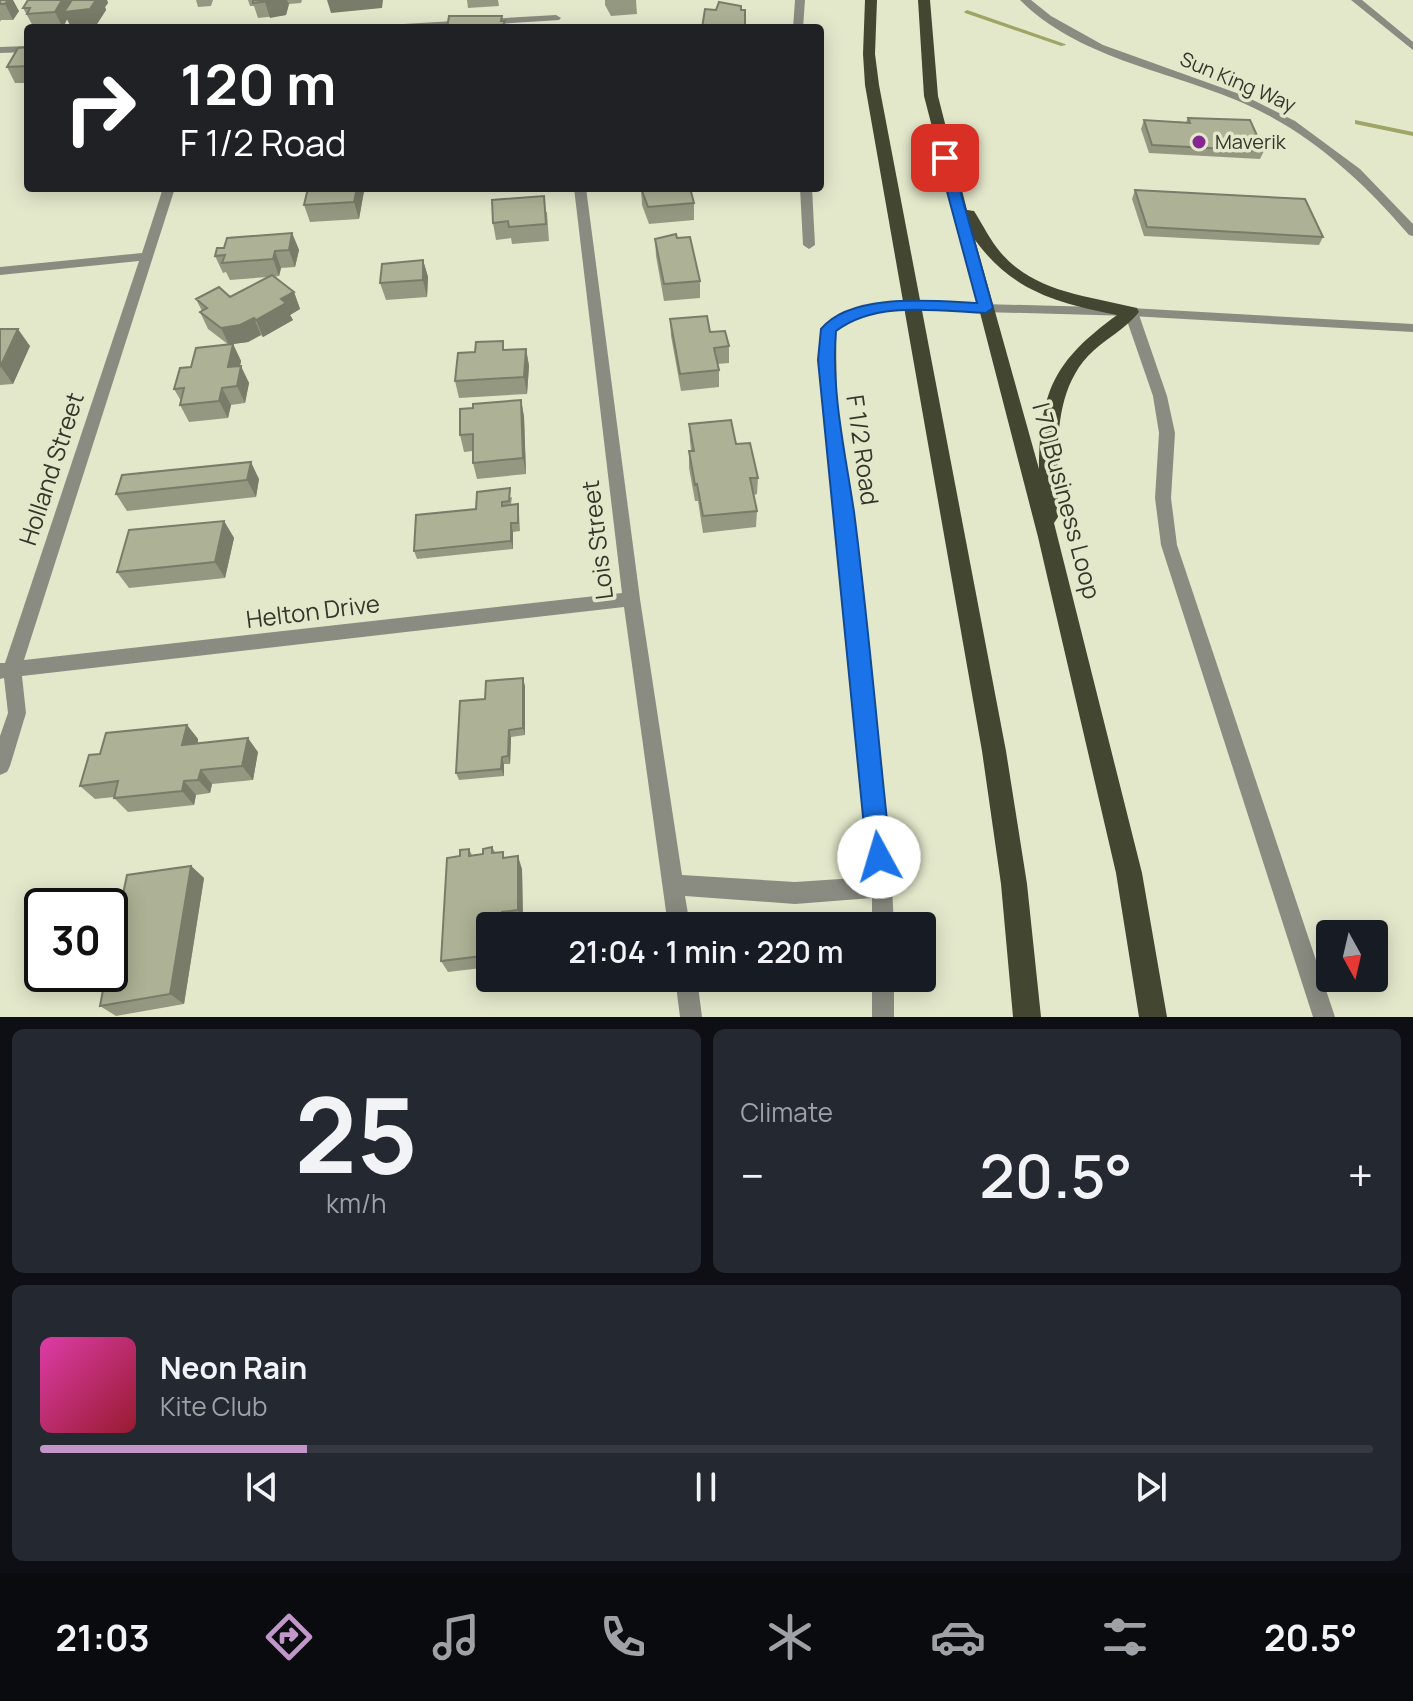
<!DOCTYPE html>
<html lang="en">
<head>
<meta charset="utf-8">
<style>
	:root { --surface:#171b24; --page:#242831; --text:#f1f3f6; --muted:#9ea1a6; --line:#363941; --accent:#c197c9 }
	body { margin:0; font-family:Manrope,sans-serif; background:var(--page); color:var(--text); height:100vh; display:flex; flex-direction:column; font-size:30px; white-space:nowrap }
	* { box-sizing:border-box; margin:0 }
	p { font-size:26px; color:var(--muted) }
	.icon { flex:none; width:44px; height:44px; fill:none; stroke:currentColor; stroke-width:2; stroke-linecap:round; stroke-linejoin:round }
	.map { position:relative; height:1017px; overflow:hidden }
	.details { display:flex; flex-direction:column; gap:12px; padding:12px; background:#0d0f14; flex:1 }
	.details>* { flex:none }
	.guide { position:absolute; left:24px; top:24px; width:800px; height:168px; border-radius:8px; box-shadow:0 4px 20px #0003; background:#202124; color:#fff; overflow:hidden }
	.needle { width:52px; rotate:172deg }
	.controls { position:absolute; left:1316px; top:920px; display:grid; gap:16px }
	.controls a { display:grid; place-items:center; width:72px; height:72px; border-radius:8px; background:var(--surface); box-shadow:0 4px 20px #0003; font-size:40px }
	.speed { position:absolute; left:24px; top:888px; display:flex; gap:16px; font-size:40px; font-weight:700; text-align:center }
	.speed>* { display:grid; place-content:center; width:104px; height:104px; border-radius:50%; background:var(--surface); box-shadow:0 4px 20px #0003; line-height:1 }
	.speed .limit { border:4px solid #111; border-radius:12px; background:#fff; color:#111 }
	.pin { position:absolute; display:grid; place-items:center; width:68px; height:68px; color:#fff; margin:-34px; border-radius:16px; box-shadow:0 4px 12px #0006 }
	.me { position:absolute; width:88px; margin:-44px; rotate:354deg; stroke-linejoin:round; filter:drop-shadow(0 0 6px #0008) }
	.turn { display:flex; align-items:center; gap:28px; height:168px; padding:0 24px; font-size:36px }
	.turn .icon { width:104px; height:104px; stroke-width:2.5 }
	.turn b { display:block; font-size:56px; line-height:68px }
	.big { font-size:60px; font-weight:600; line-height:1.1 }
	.details .widget { flex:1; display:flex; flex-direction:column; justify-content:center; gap:12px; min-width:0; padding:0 28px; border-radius:12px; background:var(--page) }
	.details .dial { align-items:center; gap:0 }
	.dial b { font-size:104px; line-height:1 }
	.song { display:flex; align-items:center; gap:24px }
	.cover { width:96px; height:96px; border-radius:12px; background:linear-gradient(135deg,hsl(320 70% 55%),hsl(350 70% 35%)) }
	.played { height:8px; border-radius:4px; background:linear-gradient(90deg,var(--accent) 20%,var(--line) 20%) }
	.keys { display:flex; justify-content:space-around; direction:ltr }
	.heat { display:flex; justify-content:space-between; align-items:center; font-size:44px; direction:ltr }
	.details .tiles { flex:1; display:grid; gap:12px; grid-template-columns:1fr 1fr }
	.widget:last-child { grid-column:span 2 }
	.trip { position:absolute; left:476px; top:912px; width:460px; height:80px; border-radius:8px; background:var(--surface); box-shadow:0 4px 20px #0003; font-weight:600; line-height:80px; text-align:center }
	.menu { display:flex; height:128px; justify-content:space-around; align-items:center; background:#090b0e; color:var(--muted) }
	.menu .icon { width:56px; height:56px }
	.menu .selected { color:var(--accent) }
	.menu b { font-size:36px; color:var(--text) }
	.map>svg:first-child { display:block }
</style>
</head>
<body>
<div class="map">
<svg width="1413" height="1017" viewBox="0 0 1413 1017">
	<rect width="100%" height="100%" fill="#e4e8cb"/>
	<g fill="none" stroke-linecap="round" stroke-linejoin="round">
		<path fill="#9ea566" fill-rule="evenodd" d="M967 10 1065 44 1066 45 1061 46 965 13 964 12Z
			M1355 120 1413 132V136L1355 124Z"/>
		<path fill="#8b8c81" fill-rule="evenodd" d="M1131 308 1138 312 1167 396 1175 433 1171 498 1177 545 1335 1017H1313L1161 545 1155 498 1159 433 1153 396 1124 312Z"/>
		<path fill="#8b8c81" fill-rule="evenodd" d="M795 0H805L803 28H793Z
			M1020 0H1031L1051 16 1103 45 1245 96 1295 121 1360 169 1413 224V236L1409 235C1360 178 1306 129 1236 100 1164 70 1077 57 1020 0Z
			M1351 0H1362L1413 42V50Z
			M556 15 561 18 559 20 435 28H381L386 25Z
			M28 46V52L0 53V47Z
			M163 188H175L24 660 622 593 574 188H586L640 599 682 875 795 882 871 877 837 517 823 400 822 329 840 313 874 305 911 302 1131 308 1413 324V332L1131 316 911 310 874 313 850 319 836 331 837 400 853 517 892 887 894 926H872V898L795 904 685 896 690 926H668L624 607 22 676 26 713 10 766 7 772 0 775V736L8 713 4 678 0 679V663H5L139 261 0 275V267L142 253Z
			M800 188H812L815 245 809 249 803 245Z
			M675 978H697L702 1017H680Z
			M872 978H894V1017H872Z"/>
		<path fill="#434631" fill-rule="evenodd" d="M865 0H877L875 54 879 85 1006 751 1027 884 1041 1017H1013L1001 884 982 751 865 85 863 54Z
			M918 0H930L938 96 967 210 974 211C983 225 990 240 1001 253 1036 293 1089 296 1137 308L1139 312C1126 329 1103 340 1088 356 1049 398 1059 465 1058 517L1054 523 1142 873 1167 1017H1139L1116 873 1038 537 924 96ZM975 240C1012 291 1057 303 1117 315 1054 361 1040 391 1039 469Z"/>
	</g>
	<path fill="#959880" d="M0 0 19 11 13 20H1L0 22Z
		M28 0H107L108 3 105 7 106 10 97 24 71 27 67 19 63 28H34L23 8Z
		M196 0H213L211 6 198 7Z
		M248 0H302L301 3 289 4 286 15 258 18 254 6H250Z
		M467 0H498L499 6 468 8Z
		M605 0H636L637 14 611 16 605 5Z
		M28 47V83H15L7 67Z
		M1188 118 1264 151 1260 159 1149 153 1141 129 1144 120 1186 122Z
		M641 188 694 203V220L649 224 642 205Z
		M1135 190 1323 237 1319 245 1144 236 1132 199Z
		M364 191 359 219 310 222 304 205Z
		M547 212 549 241 512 244 511 238 496 240 493 223Z
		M292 233 299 250 295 267 281 268 279 276 274 277 294 292 300 309 290 315 293 320 263 337 261 335 248 342 233 344 241 361 240 366 249 383 245 403 231 405 228 418 189 422 180 405 181 401 174 389 191 367 229 345 208 329 200 312 202 311 196 299 230 297 268 277 230 280 226 272 223 273 215 256 224 248Z
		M677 238 700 281V298L664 301 656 256 655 239Z
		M423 260 428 277 427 297 386 300 380 283Z
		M670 319 710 332 729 346V363L717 364 719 370V387L681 391 671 336Z
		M0 329 30 346 13 384 0 385Z
		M526 349 529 366 527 394 459 398 455 381 505 350Z
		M521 400 524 417 526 474 477 479 473 463V451L464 452 460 435 473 408Z
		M689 424 736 444 758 478 757 494 754 495 757 511 756 527 703 533 698 501H695L689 468V451H691L690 441Z
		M259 479 256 497 127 511 116 494Z
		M512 497 511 505 518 504 519 513 520 531 513 532V549L417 559 414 551 476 509Z
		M224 521 234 538 225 578 129 588 117 572Z
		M525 686V735L511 737 510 764H504V776L459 780 456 773 485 699Z
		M187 725 198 739V743L258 752 253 780 212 784 210 793 196 795 194 805 128 812 114 798V797L95 799 80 786 100 754Z
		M492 847 495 852 522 869 523 922 508 923V926H490V967L448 972 441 961 460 856 469 849 472 855 483 854Z
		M191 866 204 878 184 1004 116 1016 100 1006Z"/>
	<path fill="#797c68" d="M8 0H13L19 11 13 20 5 4Z
		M62 0H107L108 3 105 7 106 10 97 24 71 27 67 19 63 28 55 12Z
		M277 0H287L289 4 286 15 270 18 265 2Z
		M327 0H383L382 8 331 13Z
		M357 188H363L364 191 359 219 354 202Z
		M292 233 299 250 295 267 289 250Z
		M275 251 281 268 279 276 273 259Z
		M423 260 428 277 427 297 423 280Z
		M294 292 300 309 290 315 293 320 263 337 256 320 281 299Z
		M254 318 261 335 248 342 233 344 241 361 236 384 228 367 229 345 221 328Z
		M18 329 30 346 13 384 1 367Z
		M526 349 529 366 527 394 524 377Z
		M241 366 249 383 245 403 237 386Z
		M222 388 231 405 228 418 219 401Z
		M521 400 524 417 526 474 523 458Z
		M251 462 259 479 256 497 247 480Z
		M224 521 234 538 225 578 215 562Z
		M511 523 513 532V549L511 541Z
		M523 678 525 686V735L523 728Z
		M187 725 198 739 194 759 182 745Z
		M509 730 511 737 510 764 508 756Z
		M248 738 258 752 253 780 242 766Z
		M502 757 504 764V776L501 769Z
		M201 770 212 784 210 793 198 780Z
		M184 781 196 795 194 805 182 791Z
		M518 856 522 869 523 922 518 910Z
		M191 866 204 878 184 1004 170 994Z
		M502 912 508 923V926H502Z"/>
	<path fill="#adb195" stroke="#797c68" stroke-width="2" d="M0 0H8L5 4H0Z
		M28 0H62L55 12 27 14 30 8H23Z
		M72 0H96L90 9 64 12Z
		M253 0H277L253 3Z
		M719 2 741 6V10H745V28H702L705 9 716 10Z
		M449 16H502L501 21H505L502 28H447Z
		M28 47V66L7 67 18 48Z
		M1188 118 1250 120 1264 151 1152 145 1144 120 1190 123Z
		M308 188H357L354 202 304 205Z
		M641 188H690L694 203 648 207Z
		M1135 190 1305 199 1323 237 1147 227Z
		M544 196 546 224 509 227 508 221 493 223 492 200Z
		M292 233 289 250 275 251 273 259 222 263 225 255 215 256 217 248H224L227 238Z
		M676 234 677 238 690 237 700 281 664 284 655 239Z
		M423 260V280L380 283 382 264Z
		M272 275 294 292 281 299 286 303 256 320 254 318 240 325 221 328 200 312 207 308 196 299 219 287 230 297Z
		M707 316 710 332 725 331 729 346 714 348 719 370 680 374 670 319Z
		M0 329H18L0 367Z
		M503 341V350L526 349 524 377 455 381 458 353 475 352 476 342Z
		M233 344 228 367 241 366 237 386 222 388 219 401 180 405 184 388 174 389 180 368 191 367 196 348Z
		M521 400 523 458 473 463V434L460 435V409L473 408V404Z
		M731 420 736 444 750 443 758 478H750L757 511 703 516 697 484 695 485 689 451H694L689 424Z
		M251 462 247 480 116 494 122 475Z
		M510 488 509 501 502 502V506L518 504V523H511V541L414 551 416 515 476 509 477 492Z
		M224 521 215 562 117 572 129 530Z
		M523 678V728L509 730 508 756 502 757 501 769 456 773 460 701 485 699 486 681Z
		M187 725 182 745 248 738 242 766 201 770 198 780 184 781 182 791 114 798 118 781 80 786 89 755 100 754 106 733Z
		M492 847V853L503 852V858L518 856V910L502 912V926H490V955L441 961 447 858 460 856V850L469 849V856L483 854V849Z
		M191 866 170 994 100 1006 106 974H110V956L127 875Z"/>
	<path fill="#1a73e8" stroke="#114b97" stroke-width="2" d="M945 154 951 158 993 308 986 313C938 311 876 300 836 331 831 392 845 451 854 512 869 627 878 742 891 857L887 865 879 869 871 865 867 857 818 360 821 329C851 292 933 301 977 303L938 158Z"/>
	<circle fill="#862791" stroke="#e4e8cb" stroke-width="3" cx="1199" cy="142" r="8"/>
	<g text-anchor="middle" stroke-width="7" stroke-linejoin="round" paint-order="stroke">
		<g font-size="20" fill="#36372c" stroke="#e4e8cb">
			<text transform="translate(1238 82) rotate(23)" y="7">Sun King Way</text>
		</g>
		<g font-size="20" fill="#36372c" stroke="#e4e8cb" text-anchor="start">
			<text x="1215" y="149">Maverik</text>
		</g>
		<g font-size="24" fill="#36372c" stroke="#e4e8cb">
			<text transform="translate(862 450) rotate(82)" y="8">F 1/2 Road</text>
			<text transform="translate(52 469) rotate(-72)" y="8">Holland Street</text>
			<text transform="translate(1066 501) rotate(75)" y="8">I 70 Business Loop</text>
			<text transform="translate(598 540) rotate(-97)" y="8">Lois Street</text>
			<text transform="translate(313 612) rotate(-7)" y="8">Helton Drive</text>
		</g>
	</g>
</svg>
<div class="controls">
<a><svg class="needle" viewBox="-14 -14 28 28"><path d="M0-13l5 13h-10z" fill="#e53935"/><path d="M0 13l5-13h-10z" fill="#9ea1a6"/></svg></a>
</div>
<div class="speed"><div class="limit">30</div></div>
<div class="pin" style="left:945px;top:158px;background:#d93025"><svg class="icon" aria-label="arrive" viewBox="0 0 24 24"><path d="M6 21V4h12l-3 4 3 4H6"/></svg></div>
<svg class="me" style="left:879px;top:857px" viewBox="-20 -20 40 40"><circle r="19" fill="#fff"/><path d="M0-13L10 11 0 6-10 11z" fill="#1a73e8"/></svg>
<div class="trip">21:04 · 1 min · 220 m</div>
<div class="guide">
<div class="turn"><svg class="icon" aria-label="right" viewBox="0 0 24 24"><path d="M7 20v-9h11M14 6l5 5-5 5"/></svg><div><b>120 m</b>F 1/2 Road</div></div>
</div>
</div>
<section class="details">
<div class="tiles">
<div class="widget dial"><b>25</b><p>km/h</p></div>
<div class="widget"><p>Climate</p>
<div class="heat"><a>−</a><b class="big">20.5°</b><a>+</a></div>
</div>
<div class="widget">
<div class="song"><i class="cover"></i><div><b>Neon Rain</b><p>Kite Club</p></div></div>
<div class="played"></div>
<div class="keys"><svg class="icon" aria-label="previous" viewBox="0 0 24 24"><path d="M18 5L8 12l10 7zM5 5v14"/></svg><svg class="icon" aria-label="pause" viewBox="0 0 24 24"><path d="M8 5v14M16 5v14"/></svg><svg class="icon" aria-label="next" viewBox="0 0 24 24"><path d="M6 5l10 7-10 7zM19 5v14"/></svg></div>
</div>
</div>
</section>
<nav class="menu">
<b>21:03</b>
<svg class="icon selected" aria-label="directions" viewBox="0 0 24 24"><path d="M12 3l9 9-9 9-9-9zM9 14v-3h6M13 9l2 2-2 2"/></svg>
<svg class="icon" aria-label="music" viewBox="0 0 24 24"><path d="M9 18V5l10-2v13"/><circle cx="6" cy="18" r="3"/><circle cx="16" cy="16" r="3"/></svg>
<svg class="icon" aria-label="phone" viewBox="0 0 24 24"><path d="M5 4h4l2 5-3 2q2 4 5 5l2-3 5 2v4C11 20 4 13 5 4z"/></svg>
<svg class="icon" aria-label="climate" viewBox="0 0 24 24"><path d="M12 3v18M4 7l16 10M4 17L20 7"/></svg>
<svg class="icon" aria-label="car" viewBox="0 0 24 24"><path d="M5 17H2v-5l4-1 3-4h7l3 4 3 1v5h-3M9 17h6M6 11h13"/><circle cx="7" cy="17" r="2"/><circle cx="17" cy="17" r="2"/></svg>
<svg class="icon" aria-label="filters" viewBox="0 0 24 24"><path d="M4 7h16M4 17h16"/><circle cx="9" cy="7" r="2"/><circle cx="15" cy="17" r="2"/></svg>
<b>20.5°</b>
</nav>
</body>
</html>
